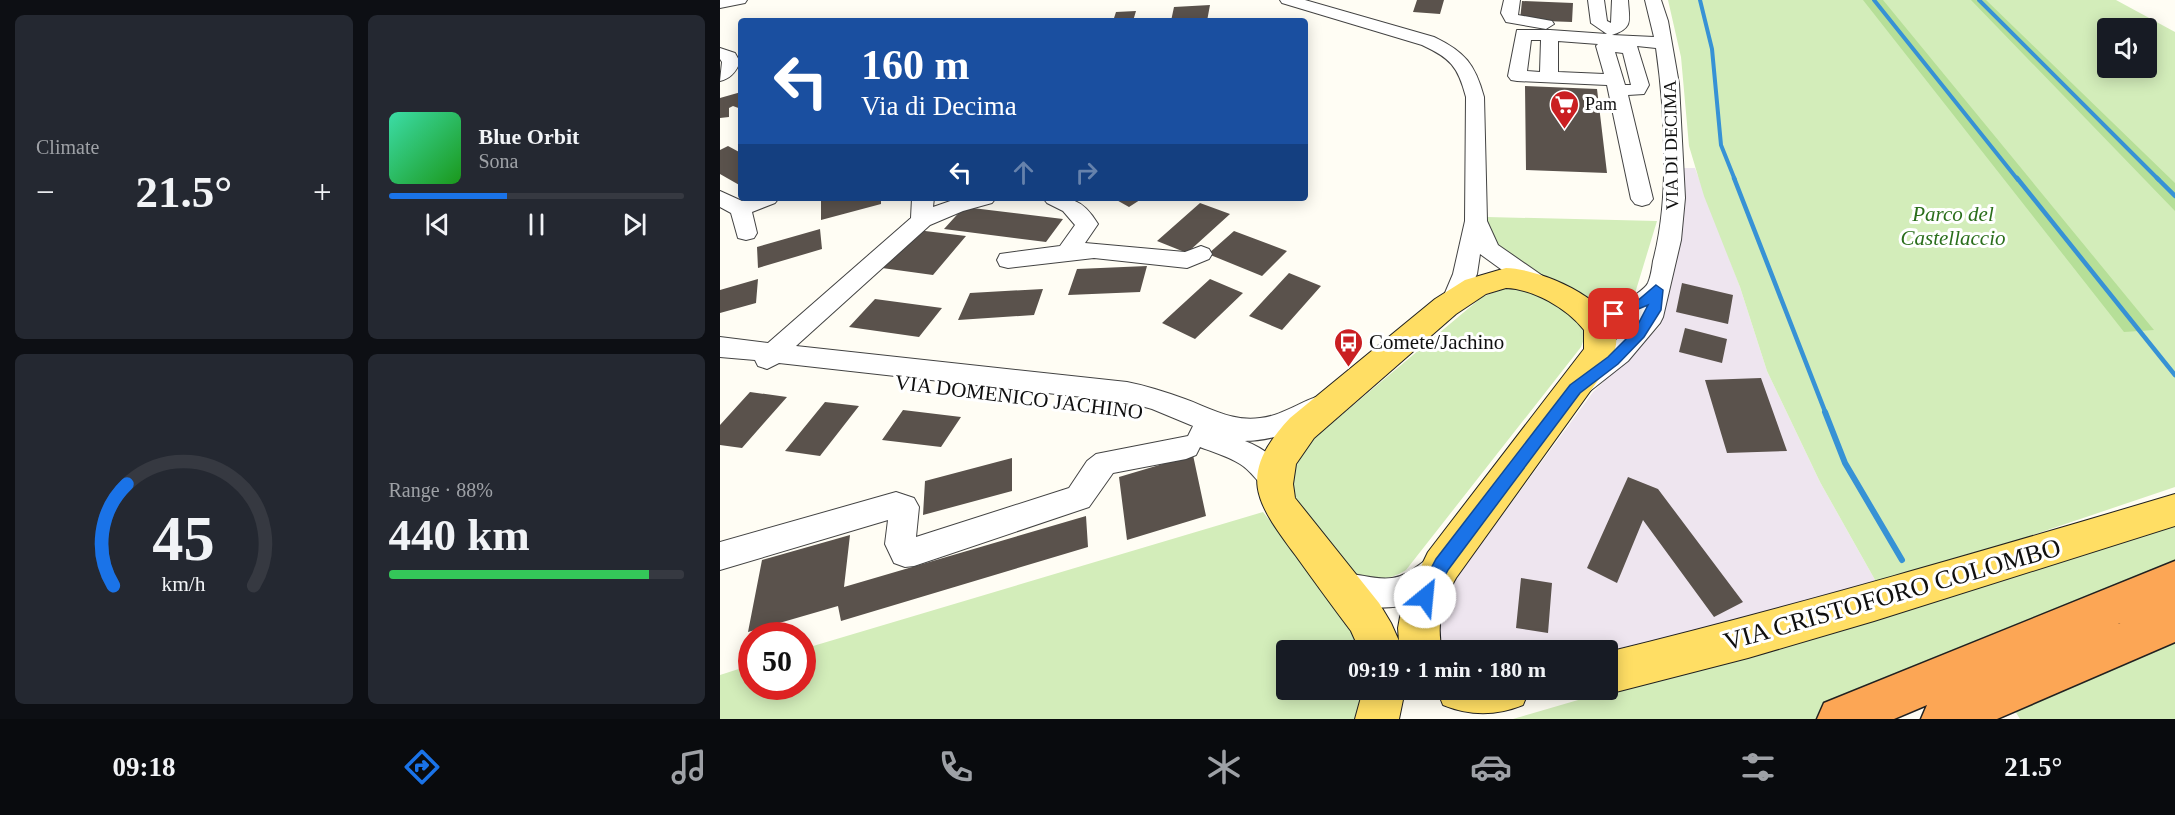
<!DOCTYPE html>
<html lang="en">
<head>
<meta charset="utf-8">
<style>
	:root { --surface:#171b24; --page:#242831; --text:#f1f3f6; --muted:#9ea1a6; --line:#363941; --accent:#1a73e8 }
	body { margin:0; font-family:"Times New Roman",serif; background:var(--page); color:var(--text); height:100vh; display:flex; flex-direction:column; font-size:22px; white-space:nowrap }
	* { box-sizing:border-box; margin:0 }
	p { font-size:20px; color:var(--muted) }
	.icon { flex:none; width:33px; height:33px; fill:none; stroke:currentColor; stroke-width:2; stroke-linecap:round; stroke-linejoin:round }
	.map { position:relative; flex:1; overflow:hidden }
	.drawer { display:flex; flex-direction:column; gap:15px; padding:15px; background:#0d0f14; width:720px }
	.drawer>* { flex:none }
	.hud { position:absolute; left:18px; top:18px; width:570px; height:183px; border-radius:6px; box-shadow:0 3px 15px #0003; background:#1a4fa0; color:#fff; overflow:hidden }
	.tools { position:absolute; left:1377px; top:18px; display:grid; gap:12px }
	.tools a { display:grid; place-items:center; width:60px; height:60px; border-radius:6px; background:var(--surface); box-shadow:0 3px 15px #0003; font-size:30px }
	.speed { position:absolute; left:18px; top:622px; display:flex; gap:12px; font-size:30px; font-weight:700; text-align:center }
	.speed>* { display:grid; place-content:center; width:78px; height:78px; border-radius:50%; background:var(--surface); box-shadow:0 3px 15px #0003; line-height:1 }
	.speed .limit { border:9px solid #d22; background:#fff; color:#111 }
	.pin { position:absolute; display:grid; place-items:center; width:51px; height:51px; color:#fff; margin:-26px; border-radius:12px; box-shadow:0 3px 9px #0006 }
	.me { position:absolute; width:66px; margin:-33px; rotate:28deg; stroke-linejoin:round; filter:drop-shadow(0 0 4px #0008) }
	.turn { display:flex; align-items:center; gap:21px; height:126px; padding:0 24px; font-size:27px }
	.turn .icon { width:78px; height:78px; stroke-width:2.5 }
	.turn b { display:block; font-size:42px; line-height:51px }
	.lanes { display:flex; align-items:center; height:57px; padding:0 24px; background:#0003; justify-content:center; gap:30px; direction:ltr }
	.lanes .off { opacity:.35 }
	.big { font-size:45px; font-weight:600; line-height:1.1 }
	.drawer .card { flex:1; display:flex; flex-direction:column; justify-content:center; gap:9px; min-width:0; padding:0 21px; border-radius:9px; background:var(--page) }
	.drawer .dial { align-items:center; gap:0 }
	.dial svg { height:156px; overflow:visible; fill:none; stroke:var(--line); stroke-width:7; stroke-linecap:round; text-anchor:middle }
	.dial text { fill:var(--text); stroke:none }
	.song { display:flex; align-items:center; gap:18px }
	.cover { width:72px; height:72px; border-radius:9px; background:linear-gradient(135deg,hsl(160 70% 55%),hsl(120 70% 35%)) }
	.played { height:6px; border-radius:3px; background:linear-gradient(90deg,var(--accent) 40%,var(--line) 40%) }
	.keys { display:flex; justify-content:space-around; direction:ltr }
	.heat { display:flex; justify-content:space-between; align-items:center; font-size:33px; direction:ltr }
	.charge { height:9px; border-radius:4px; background:linear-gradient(90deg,#34c759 88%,var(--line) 0) }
	.drawer .tiles { flex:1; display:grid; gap:15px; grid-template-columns:repeat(2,1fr) }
	.trip { position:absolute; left:556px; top:640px; width:342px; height:60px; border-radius:6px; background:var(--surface); box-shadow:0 3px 15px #0003; font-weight:600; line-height:60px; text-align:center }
	.tabs { display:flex; height:96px; justify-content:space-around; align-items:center; background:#090b0e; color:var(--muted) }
	.tabs .icon { width:42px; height:42px }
	.tabs .active { color:var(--accent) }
	.tabs b { font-size:27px; color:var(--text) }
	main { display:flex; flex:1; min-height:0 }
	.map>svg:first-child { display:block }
</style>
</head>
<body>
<main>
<section class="drawer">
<div class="tiles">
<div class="card"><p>Climate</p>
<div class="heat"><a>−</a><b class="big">21.5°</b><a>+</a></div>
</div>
<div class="card">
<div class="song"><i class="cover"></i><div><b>Blue Orbit</b><p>Sona</p></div></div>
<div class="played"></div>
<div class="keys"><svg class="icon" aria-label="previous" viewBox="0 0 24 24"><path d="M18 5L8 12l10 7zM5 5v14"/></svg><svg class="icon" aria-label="pause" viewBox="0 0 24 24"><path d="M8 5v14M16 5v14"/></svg><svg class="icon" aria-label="next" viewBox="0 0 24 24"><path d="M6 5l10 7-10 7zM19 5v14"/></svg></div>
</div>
<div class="card dial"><svg viewBox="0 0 100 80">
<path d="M14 69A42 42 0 1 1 86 69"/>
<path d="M14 69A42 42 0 0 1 21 17" stroke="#1a73e8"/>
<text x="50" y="56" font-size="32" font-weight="700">45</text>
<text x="50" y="72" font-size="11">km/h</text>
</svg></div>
<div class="card"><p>Range · 88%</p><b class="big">440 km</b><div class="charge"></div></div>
</div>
</section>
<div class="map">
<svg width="1455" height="719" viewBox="0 0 1455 719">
	<rect width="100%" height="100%" fill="#fffdf4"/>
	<path fill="#eee5ef" d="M961 168H975L1020 287 1047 371 1100 482 1159 587 888 651H724L719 639 720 610 737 577 873 392 940 326 951 286 960 237Z"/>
	<path fill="#d3edba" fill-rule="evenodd" d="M948 0H1396L1455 32V487L1159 587 1100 482 1047 371 1020 287 984 196 969 146 961 57ZM1388 28H1426V68H1388Z
		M767 217 937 221 913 300 900 307 866 302 786 256 767 236Z
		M788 287 810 291 862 319 865 336 861 347 686 570C674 578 657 582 642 578 629 574 589 528 582 515 577 507 572 494 572 485 572 468 583 452 593 439L762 297Z
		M543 512 634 625 646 651H567V690H648L636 719H0V675L31 665 32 687H82L83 649Z
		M1455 526V719H1300L1272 674 1166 719H793Z"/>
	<path fill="#b6df98" d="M1143 0H1163L1434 330 1404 332Z
		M1251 0H1266L1455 183V211Z"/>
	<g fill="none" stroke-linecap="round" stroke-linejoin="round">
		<path stroke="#3792d5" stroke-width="4" d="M980 0 992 49 1001 145 1015 180
			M1154 0 1298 180
			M1259 0 1439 180"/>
		<path stroke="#3792d5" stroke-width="4.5" d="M1014 178 1106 414
			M1297 178 1455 375
			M1437 178 1455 196"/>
		<path stroke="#3792d5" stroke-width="6" d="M1105 412 1125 463 1182 560"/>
	</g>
	<path fill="#5a524c" d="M697 0H724L720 14 693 12Z
		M802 1 853 3 852 22 800 20Z
		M490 5 487 21H451L454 7Z
		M416 11 413 21H393L396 12Z
		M805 86 877 89 887 173 806 170Z
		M21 92V109L13 106 9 108V117L0 118V98Z
		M8 146 21 153V186L0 174V150Z
		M112 198H161V204L101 220V201Z
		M393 198H423L409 207Z
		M480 203 510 214 467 253 437 241Z
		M244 207 343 219 326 242 224 229Z
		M100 229 102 249 38 268 37 247Z
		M197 230 246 236 213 275 162 268Z
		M514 231 567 251 542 276 488 254Z
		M427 266 420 292 348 295 357 269Z
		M569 273 601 286 562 330 529 316Z
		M38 279 36 303 0 313V290Z
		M490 279 523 293 475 339 442 323Z
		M962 283 1013 295 1008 324 956 312Z
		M323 289 314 315 238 320 250 293Z
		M155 299 222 308 199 337 129 327Z
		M965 328 1007 339 1002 363 959 352Z
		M1041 378 1067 451 1007 453 985 380Z
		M30 392 67 397 22 448 0 445V425Z
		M105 402 139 406 100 456 65 451Z
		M183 410 241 417 221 447 162 440Z
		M473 455 486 516 407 540 399 477Z
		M292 458V491L203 515 205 481Z
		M908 477 938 489 1023 602 994 617 923 520 897 583 867 568Z
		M366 516 368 547 121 621 118 606 28 632 42 560 130 535 124 587Z
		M801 578 832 583 828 633 796 628Z"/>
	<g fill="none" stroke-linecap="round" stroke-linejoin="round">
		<defs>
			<path id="minor" d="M0 0H27L25 3 0 8Z
				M560 0H585L714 37C745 52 755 64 764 97L767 221 778 245 830 281 834 287 830 293 822 295 814 293 760 254 757 274 742 306 734 309 726 306 722 300 733 274 745 221 746 97C738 66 730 58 702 45L562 3Z
				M784 0H800L798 15 832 21 834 24 826 29 786 22 781 13Z
				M868 0H884L887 21 891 23 892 0H908C909 20 914 28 892 35L934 37 925 0H941L948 21 959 84 965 198 961 240 943 317 940 323 908 361 870 391 861 394 852 391 848 384 852 377 890 347 918 315C896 323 876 323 853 316L850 310 853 304C873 298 892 310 911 298 916 294 925 289 928 283 931 276 932 268 933 261 950 199 945 111 936 48L917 46 929 85 924 94 908 95 933 199 929 204 922 206 915 204 911 199 887 85 797 81 791 80 788 76 797 30H830L887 34 871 23ZM811 40H821L820 72 807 71ZM838 41 878 44 876 46 884 74 838 72ZM895 52 903 53 911 85H905Z
				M0 48 15 53 20 62C16 72 10 79 0 81L2 62 0 59Z
				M0 191 22 201 29 198H59L55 203 32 212 37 233 34 238 26 240 18 238 11 213 0 207Z
				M192 198H214L213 207 239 198H276L272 203 243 211 210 225 76 346 407 382C427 386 446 392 465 399 490 408 512 422 540 418 560 416 577 404 596 397L605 400 609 408C599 429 547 441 525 441 543 448 560 460 568 478L564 487C540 495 538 475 520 464 509 457 493 452 480 447L476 455 466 459 393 473 369 507 194 566 185 567 174 563 165 544 168 520 0 570V542L176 492 194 498 199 507 196 537 349 488 367 461 376 454 468 436 473 426 432 409 407 402 59 363 47 369 38 366 35 360 0 357V337L48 343 191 218Z
				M323 198C352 198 362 198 378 224L365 243 465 252 481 246 489 249 492 254 489 259 467 268 374 258 288 268 280 266 277 260 280 254 340 246 355 225 343 211 327 203Z
				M718 553 729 558 734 568C713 615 651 613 611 598L606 587 611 576C630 569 651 581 672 578 690 576 702 560 718 553Z"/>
			<path id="major" d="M786 268C820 269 891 298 896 336 898 349 890 361 884 372L736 578C722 602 716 623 722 651H640L631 631C612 606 594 581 576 556 535 501 517 475 570 418L715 299 745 280ZM786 288C813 289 847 308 864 330V349L708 552 682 606 678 628 679 641 671 623 659 603 575 498 573 484 576 464 594 438 736 314 766 294Z
				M1455 494V526L1154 621 1028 658 888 694 878 690H888V652C1079 605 1267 550 1455 494Z
				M643 690H685L679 719H635Z
				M717 690H809L803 705C776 716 750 716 723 705Z"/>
			<path id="highway" d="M1455 561V600L1398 624 1455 600V642L1277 719H1201L1207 705 1174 719H1097L1104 703Z"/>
		</defs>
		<use href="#minor" stroke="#434343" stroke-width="2"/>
		<use href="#major" stroke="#212121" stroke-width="2"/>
		<use href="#highway" stroke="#212121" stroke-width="3"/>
		<use href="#minor" fill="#fff" fill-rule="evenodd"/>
		<use href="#major" fill="#ffde64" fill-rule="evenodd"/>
		<use href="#highway" fill="#fca655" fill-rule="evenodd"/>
	</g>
	<path fill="#1a73e8" stroke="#114b97" stroke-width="1.5" d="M936 285 943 290 941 310 924 337 898 364 860 393 728 570 711 603 705 605 699 603 696 597 716 559 850 385 888 357 915 330 928 305 894 319 887 314 889 311 916 302Z"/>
	<defs>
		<symbol id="supermarket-pin" viewBox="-11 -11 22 30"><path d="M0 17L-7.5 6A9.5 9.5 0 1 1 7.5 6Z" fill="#ca1f22" stroke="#fff"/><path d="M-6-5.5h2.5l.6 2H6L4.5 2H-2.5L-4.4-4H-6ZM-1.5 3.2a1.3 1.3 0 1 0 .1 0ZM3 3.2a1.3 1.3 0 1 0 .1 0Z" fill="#fff"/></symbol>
		<symbol id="bus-pin" viewBox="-11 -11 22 30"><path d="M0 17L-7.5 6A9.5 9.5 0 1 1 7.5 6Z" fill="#ca1f22" stroke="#fff"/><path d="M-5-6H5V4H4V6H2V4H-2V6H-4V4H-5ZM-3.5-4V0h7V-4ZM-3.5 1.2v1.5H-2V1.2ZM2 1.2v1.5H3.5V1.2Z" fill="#fff"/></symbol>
	</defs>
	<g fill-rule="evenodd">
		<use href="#supermarket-pin" x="828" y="88" width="33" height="45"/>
		<use href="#bus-pin" x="612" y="326" width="33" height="45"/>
	</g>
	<g text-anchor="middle" stroke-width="6" stroke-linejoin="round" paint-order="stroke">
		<g font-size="18" fill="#101010" stroke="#fff" text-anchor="start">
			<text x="865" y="110">Pam</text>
		</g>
		<g font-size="18" fill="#101010" stroke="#fff">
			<text transform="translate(951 145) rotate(-91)" y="6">VIA DI DECIMA</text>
		</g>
		<g font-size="21" font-style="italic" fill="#2a6e1b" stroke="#fff">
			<text x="1233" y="221">Parco del<tspan x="1233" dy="24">Castellaccio</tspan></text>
		</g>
		<g font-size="21" fill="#101010" stroke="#fff" text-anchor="start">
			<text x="649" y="349">Comete/Jachino</text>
		</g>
		<g font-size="21" fill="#101010" stroke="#fff">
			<text transform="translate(299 397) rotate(7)" y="7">VIA DOMENICO JACHINO</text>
		</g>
		<g font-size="26" fill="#101010" stroke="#fff">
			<text transform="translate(1172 594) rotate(-16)" y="9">VIA CRISTOFORO COLOMBO</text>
		</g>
	</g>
</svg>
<div class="tools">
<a><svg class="icon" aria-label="sound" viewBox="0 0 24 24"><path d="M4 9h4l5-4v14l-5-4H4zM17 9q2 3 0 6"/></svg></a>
</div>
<div class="speed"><div class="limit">50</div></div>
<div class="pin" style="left:894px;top:314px;background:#d93025"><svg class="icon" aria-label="arrive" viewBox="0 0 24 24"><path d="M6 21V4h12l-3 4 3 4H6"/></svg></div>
<svg class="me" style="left:705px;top:597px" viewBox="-20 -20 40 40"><circle r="19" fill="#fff"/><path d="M0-13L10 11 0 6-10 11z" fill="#1a73e8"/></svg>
<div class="trip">09:19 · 1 min · 180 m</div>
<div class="hud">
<div class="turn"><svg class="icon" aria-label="left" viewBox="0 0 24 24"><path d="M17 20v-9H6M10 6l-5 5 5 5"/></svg><div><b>160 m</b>Via di Decima</div></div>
<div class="lanes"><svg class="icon" aria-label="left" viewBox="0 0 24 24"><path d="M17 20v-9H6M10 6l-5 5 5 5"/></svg><svg class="icon off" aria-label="ahead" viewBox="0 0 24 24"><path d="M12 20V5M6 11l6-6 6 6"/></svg><svg class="icon off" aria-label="right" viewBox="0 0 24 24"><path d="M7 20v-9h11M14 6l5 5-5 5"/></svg></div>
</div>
</div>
</main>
<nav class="tabs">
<b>09:18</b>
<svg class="icon active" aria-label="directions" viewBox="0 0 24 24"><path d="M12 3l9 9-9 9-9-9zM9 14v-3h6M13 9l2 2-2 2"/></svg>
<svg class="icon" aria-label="music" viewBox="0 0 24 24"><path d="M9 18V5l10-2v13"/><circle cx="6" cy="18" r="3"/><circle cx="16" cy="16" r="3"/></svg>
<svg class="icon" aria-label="phone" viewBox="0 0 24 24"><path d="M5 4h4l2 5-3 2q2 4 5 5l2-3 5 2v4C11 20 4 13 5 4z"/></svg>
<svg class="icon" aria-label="climate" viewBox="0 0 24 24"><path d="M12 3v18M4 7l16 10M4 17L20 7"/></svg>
<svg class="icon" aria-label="car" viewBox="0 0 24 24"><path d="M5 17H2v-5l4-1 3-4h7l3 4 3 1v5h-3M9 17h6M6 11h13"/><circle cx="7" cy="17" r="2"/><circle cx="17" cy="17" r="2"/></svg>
<svg class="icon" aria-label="filters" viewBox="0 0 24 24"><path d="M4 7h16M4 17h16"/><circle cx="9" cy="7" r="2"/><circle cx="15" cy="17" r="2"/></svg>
<b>21.5°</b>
</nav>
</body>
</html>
